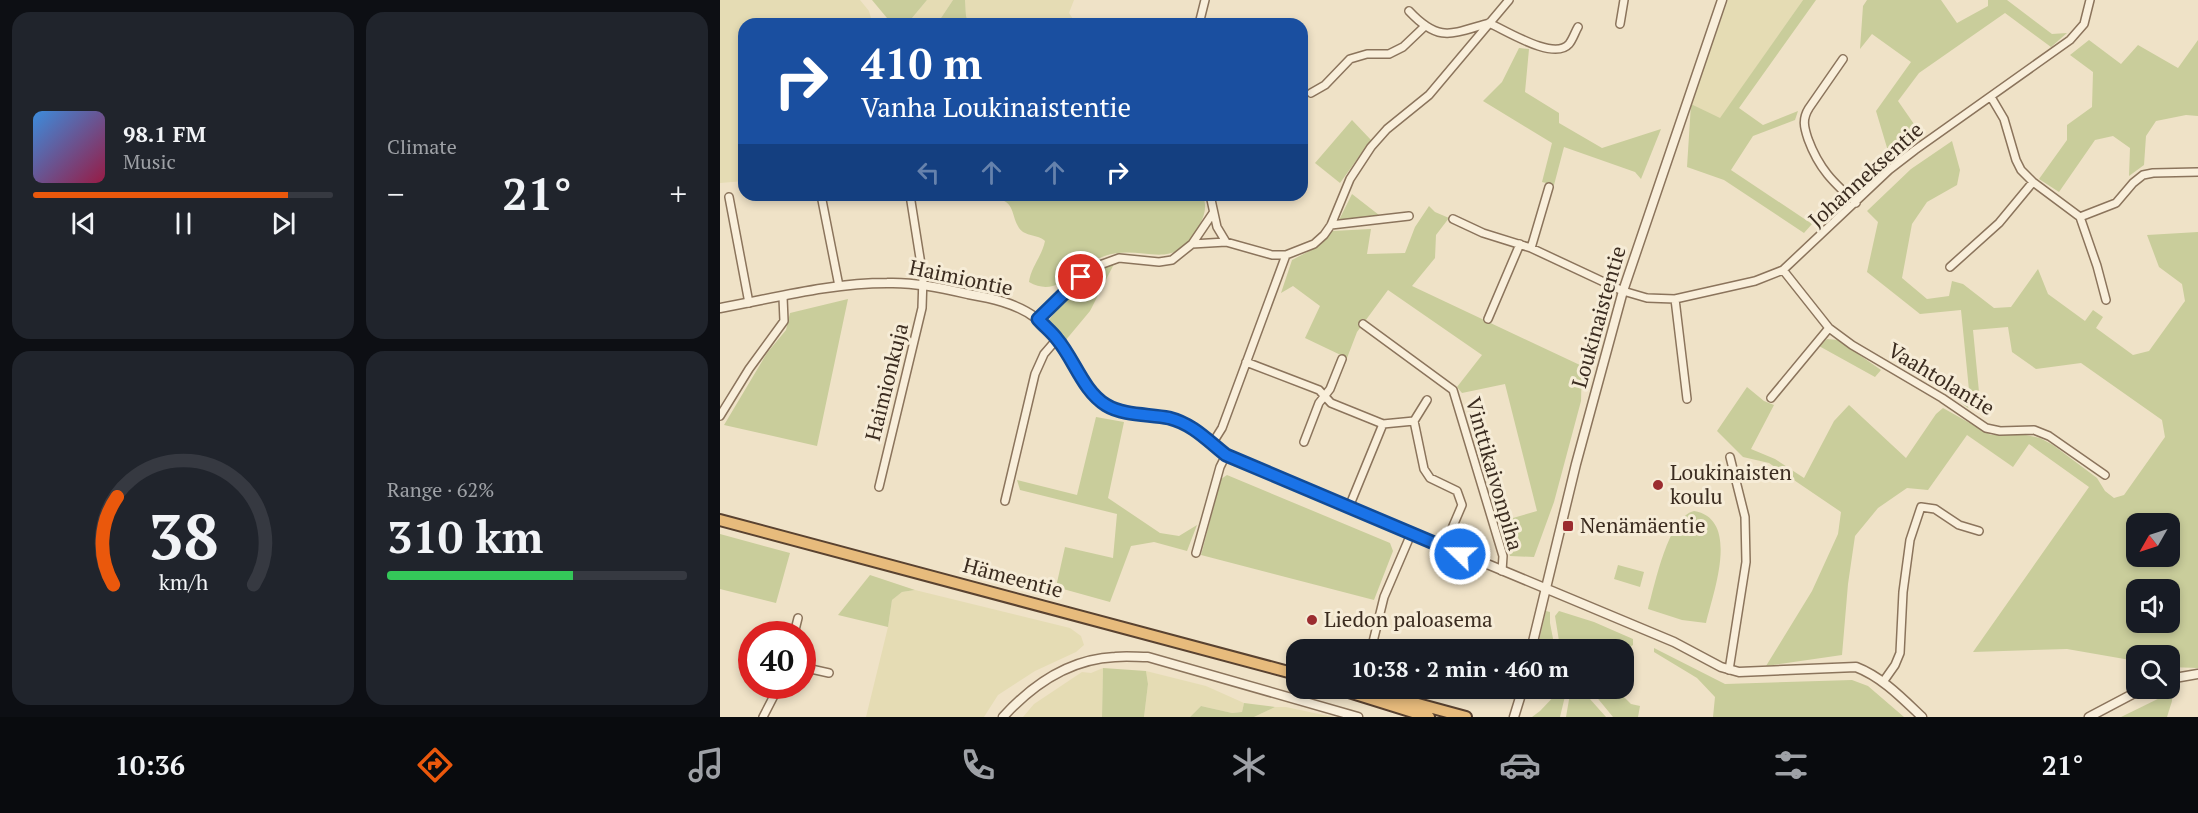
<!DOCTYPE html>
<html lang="en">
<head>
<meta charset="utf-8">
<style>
	:root { --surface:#171b24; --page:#20242c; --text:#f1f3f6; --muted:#9ea1a6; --line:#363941; --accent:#ea580c }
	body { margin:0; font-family:"PT Serif",serif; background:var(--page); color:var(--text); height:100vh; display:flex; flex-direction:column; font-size:22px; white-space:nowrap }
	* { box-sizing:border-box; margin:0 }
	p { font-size:20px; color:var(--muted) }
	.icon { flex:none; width:33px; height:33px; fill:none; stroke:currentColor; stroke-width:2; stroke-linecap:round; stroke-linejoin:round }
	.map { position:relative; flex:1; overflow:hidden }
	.side { display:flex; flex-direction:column; gap:12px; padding:12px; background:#0d0f14; width:720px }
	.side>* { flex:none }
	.hud { position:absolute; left:18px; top:18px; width:570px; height:183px; border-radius:18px; box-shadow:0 3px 9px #0003; background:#1a4fa0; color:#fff; overflow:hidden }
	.needle { width:39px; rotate:231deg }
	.tools { position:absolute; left:1406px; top:513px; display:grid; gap:12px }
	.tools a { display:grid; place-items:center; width:54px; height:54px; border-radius:12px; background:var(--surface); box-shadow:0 3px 9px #0003; font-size:30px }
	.speed { position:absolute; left:18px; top:621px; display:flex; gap:12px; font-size:30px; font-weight:700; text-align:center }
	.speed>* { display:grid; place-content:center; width:78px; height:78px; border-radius:50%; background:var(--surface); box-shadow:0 3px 9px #0003; line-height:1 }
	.speed .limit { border:9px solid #d22; background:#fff; color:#111 }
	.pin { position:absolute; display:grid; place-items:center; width:51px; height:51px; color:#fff; margin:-26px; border:3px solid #fff; border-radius:50%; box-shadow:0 2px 6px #0007 }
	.me { position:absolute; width:66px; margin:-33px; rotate:292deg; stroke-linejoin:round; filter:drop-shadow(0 0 4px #0008) }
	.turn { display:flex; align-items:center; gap:21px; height:126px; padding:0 24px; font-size:27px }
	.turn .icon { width:78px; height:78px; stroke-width:2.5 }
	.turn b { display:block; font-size:42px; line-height:51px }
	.lanes { display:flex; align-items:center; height:57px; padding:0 24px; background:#0003; justify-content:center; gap:30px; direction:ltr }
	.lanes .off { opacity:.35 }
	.big { font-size:45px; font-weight:700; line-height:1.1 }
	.side .widget { flex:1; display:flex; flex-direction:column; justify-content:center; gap:9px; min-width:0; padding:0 21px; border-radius:18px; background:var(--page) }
	.side .dial { align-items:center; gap:0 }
	.dial svg { height:156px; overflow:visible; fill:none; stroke:var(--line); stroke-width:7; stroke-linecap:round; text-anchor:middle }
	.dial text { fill:var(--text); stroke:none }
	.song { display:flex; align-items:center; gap:18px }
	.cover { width:72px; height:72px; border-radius:9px; background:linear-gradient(135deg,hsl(210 70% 55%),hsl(340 70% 35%)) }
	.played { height:6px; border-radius:3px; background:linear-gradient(90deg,var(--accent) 85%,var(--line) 85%) }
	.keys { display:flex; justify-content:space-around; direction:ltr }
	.heat { display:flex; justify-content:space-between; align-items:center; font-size:33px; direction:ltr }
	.charge { height:9px; border-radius:4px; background:linear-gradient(90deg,#34c759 62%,var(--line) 0) }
	.side .tiles { flex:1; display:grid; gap:12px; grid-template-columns:repeat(2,1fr) }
	.trip { position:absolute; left:566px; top:639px; width:348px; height:60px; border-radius:18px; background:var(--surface); box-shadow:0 3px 9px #0003; font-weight:700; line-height:60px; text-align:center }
	.tabs { display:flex; height:96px; justify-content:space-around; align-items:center; background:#090b0e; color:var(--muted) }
	.tabs .icon { width:42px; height:42px }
	.tabs .on { color:var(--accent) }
	.tabs b { font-size:27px; color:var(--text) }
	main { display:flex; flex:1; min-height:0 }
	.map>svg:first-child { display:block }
</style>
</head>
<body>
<main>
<section class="side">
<div class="tiles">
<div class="widget">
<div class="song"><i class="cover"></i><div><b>98.1 FM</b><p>Music</p></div></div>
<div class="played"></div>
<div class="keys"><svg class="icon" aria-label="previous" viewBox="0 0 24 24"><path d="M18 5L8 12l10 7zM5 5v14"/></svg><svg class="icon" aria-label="pause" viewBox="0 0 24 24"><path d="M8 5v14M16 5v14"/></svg><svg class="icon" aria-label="next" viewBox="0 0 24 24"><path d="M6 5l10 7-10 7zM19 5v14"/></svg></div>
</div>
<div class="widget"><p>Climate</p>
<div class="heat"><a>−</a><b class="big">21°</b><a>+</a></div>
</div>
<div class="widget dial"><svg viewBox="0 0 100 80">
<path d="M14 69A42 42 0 1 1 86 69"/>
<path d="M14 69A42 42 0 0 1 16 24" stroke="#ea580c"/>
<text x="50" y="56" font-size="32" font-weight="700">38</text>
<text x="50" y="72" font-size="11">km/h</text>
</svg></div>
<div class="widget"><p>Range · 62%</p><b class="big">310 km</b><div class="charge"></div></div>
</div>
</section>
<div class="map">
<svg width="1478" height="717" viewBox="0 0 1478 717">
	<rect width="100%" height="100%" fill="#efe2c7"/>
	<path fill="#e5dcb4" d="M0 0H140L149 11 151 18 157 24H24V181L0 183Z
		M207 0H233L217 24H187Z
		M245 0H354L349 13 353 19 351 24H249L246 16Z
		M1008 0H1083L1000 119 971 104Z
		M195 590 350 628 361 636 364 645 356 652 315 671 278 695 264 717H146L168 627 172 600 182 592Z
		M383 668 382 717H303L314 704 362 672 371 673Z
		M426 671 486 686 524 703 522 712 512 713 481 706 470 717H424L428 684Z
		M555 707H566L613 717H534Z"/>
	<path fill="#c9cd9b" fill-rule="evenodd" d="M152 0H207L187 24H172Z
		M233 0H245L246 16 249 24H217Z
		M1083 0H1096L1019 108 1043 125 1078 111 1075 120 1033 136 1011 170 1092 224 1084 233 1004 180 967 167 971 104 1000 118Z
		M1147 0H1221L1237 23 1268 6V0H1287L1332 34 1347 33 1331 47 1285 13 1199 73 1178 101 1203 137 1171 161 1156 111 1191 62 1152 34 1140 49 1143 6Z
		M1369 40 1401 64 1418 45 1458 68 1478 40V116L1466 115 1436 121 1426 136 1424 165 1409 176 1410 148 1393 136 1375 140 1339 192 1319 179 1347 140V125L1372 107 1373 72 1350 55Z
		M799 48 809 49 805 92 839 113V123L882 148 941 129 921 179 915 172 844 147 834 185 822 182 832 143 763 101 782 82Z
		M632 120 651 140 620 183 595 163Z
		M1232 141 1240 170 1237 185 1207 202 1192 224 1182 278 1207 299 1229 296 1232 281 1243 284 1274 308 1291 307 1318 269 1328 294 1365 321 1373 310 1383 317 1376 328 1413 355 1429 351 1465 301 1462 284 1439 267 1427 235 1478 232V668L1449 667V656H1416V661L1347 649 1253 652 1369 487 1309 444 1293 467 1247 435 1208 490 1187 488 1158 508 1135 536 1128 584 1122 655 1046 666 1092 591 1118 534 1121 512 1049 463 1023 457 997 431 1027 387 1044 401 1054 405 1031 449 1055 459 1084 478 1114 421 1129 405 1186 458 1216 414 1223 408 1271 435H1306L1320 438 1333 445 1377 478 1385 491 1394 498 1404 495 1445 437 1442 420 1361 363 1316 369 1292 352 1288 327 1253 330 1259 392 1248 408 1240 402 1249 390 1241 310 1200 314 1147 272 1158 222 1147 211 1191 169ZM1416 524H1449V556H1416ZM1416 590H1449V622H1416Z
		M632 194 659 215 619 220Z
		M272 195H483C487 207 485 215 479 226 453 277 422 241 382 257 357 267 338 299 309 282 311 267 322 256 325 241 318 234 305 237 299 228 290 213 296 200 272 198Z
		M709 206 715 212 729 218 716 235 715 258 692 286 862 366 861 401 834 502 814 557 790 556 779 522 817 511 785 384 742 393 737 387 762 355 668 290 637 332 627 358 585 338 600 306 573 286 561 293 572 260 599 246 612 231 651 229 647 254 685 253 695 227Z
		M394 264 370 311 345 341 329 320C351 293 360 276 394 264Z
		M128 299 97 446 4 425 47 353 66 330 70 313Z
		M1107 339 1118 340 1161 370 1155 377 1099 346Z
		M376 417 404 422 388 498 440 533 459 536 477 525 467 551 434 542 411 546 390 602 336 587 345 547 393 558 397 514 300 490 297 480 357 495Z
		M507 475 670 543 673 551 654 600 481 555 501 479Z
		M974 511C1021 519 993 593 986 623L962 620 928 609C935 585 948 517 974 511Z
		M0 534 70 553 56 603 0 589Z
		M898 565 924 572 920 587 894 579Z
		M150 575 195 590 182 592 172 600 168 627 118 615Z
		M826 611 830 612V623L835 649H817Z
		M839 611 874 622 913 639V645L910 647 905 645 903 652V650L847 649 844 640 839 641 835 616Z
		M934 648 1005 684 1132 680 1148 686 1184 717H993L995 697 977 678 934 652Z
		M383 668 426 671 428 684 424 717H382Z
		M851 688 861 689 886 717H846Z
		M841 689H844L846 692 840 717H812L820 711Z
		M870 689H900L899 692 911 704 920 706 918 717H893Z
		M1452 692V701L1447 717H1401Z
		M524 703 555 707 534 717H470L481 706 512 713 522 712Z"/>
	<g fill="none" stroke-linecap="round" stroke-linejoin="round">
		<defs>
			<path id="minor" d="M689 11C719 43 731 34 769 23
				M769 23C787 31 834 61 849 44 853 39 855 32 858 27
				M479 24 485 0
				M900 24 904 0
				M1123 59 1089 108C1082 119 1084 127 1088 139 1099 169 1113 182 1136 203
				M591 93 605 85 630 59 647 54H669L683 47 704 27
				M1271 97 1284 119 1296 160 1301 170 1313 182 1360 217 1377 266 1386 300
				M101 195 119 286
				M490 195 497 227 506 242
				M9 197 29 303
				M1360 217 1396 203 1413 183 1423 175 1433 173 1478 172
				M733 219 763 233 811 248 903 291 927 298 955 299 1035 281 1063 270 1169 170 1195 150 1350 40 1364 24 1370 0
				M611 225 689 216
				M472 244 493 213
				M811 248 829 187
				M1230 267 1279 223 1313 182
				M1063 270 1109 328 1132 345 1222 398 1266 428 1280 431 1314 430 1329 436 1385 475
				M955 299 967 399
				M318 319 361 277 377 266 399 258 439 262 452 260 472 244 506 242 552 255H566L594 244 604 235 611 225 630 179 651 147 667 129 709 95 789 0
				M768 319 800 244
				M643 324 733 390 783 556 782 571
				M526 362 599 390 611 403 663 424
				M1051 398 1109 328
				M0 416 29 369 64 321 63 297
				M694 421 704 469 710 478 737 491 742 505 724 547
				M584 442 599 403 610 389 622 359
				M492 444 502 428 566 255
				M159 487 202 308 203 277 190 195
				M285 501 315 374 324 354 337 339
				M629 507 663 424 694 421 707 400
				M476 553 500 467 506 455
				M74 634 78 618
				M651 650 664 597 691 534
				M82 667 109 673
				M1009 670 1026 562 1025 517 1010 457
				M1163 682 1175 665 1180 653 1183 592 1190 540 1201 507 1215 509 1239 525 1259 531
				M43 717 59 686"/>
			<path id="tertiary" d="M0 308C55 298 111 283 167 283 194 282 221 288 248 294 271 298 296 303 316 318 346 340 360 391 387 406 405 416 430 413 450 418 473 424 488 441 506 455L954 642 1001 667 1019 672 1136 667C1162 677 1182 698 1202 717
				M811 650 856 464 903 291 1002 0
				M1449 679 1478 674
				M283 717C313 684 349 659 395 657 406 656 417 657 428 657L638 717
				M794 717 803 688
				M1369 717 1424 688"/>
			<path id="trunk" d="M0 520 576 674
				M616 688 709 717
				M639 688 746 717"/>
		</defs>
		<use href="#minor" stroke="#8b745c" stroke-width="10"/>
		<use href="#tertiary" stroke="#8b745c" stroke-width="11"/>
		<use href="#trunk" stroke="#594230" stroke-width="14"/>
		<use href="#minor" stroke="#f9efdb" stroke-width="7"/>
		<use href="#tertiary" stroke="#f9efdb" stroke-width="8"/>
		<use href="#trunk" stroke="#e7bb7c" stroke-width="10"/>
	</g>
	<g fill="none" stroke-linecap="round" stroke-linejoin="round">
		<defs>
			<path id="route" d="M361 277 318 319C324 326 332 332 337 339 354 359 363 391 386 405 404 416 429 414 449 418 473 424 488 441 506 455L740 554"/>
		</defs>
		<use href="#route" stroke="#114b97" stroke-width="15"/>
		<use href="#route" stroke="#1a73e8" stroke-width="10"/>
	</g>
	<g fill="#9b2c2f" stroke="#f6ecd7" stroke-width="2">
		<circle cx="938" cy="485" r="6"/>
		<rect x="842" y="520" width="12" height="12" rx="3"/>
		<circle cx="592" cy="620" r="6"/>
	</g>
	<g text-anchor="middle" stroke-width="6" stroke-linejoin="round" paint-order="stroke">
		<g font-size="21" fill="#3b2c20" stroke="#f6ecd7">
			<text transform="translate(1146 175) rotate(-42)" y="7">Johanneksentie</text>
			<text transform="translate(241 278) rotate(12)" y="7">Haimiontie</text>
			<text transform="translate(879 317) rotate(-74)" y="7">Loukinaistentie</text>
			<text transform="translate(1221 379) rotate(31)" y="7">Vaahtolantie</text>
			<text transform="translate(167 382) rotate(-76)" y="7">Haimionkuja</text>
			<text transform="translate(774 474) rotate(74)" y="7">Vinttikaivonpiha</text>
			<text transform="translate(293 578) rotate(15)" y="7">Hämeentie</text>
		</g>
		<g font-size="21" fill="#3b2c20" stroke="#f6ecd7" text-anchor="start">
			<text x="950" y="480">Loukinaisten<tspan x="950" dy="24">koulu</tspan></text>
			<text x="860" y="533">Nenämäentie</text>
			<text x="604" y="627">Liedon paloasema</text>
		</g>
	</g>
</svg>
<div class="tools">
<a><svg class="needle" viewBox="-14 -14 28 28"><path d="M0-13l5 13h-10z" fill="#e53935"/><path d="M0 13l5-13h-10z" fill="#9ea1a6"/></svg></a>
<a><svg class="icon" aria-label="sound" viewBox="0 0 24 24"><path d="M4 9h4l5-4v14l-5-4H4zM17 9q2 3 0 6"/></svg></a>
<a><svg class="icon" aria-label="search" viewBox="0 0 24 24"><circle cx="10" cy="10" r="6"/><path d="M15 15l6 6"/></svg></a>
</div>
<div class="speed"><div class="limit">40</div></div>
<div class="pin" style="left:361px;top:277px;background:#d93025"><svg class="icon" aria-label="arrive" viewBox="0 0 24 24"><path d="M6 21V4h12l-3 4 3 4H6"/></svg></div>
<svg class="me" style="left:740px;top:554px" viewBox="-20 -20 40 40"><circle r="17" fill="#1a73e8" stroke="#fff" stroke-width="3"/><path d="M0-11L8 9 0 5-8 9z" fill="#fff"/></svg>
<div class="trip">10:38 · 2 min · 460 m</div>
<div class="hud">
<div class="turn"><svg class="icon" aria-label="right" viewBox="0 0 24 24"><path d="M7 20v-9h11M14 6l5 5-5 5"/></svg><div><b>410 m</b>Vanha Loukinaistentie</div></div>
<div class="lanes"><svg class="icon off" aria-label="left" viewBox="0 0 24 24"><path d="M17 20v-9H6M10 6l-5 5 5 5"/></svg><svg class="icon off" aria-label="ahead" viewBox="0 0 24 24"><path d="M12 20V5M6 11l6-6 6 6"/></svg><svg class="icon off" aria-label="ahead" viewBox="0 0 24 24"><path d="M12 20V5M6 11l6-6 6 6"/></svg><svg class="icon" aria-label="right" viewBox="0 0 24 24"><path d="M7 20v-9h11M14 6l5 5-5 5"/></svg></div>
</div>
</div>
</main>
<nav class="tabs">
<b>10:36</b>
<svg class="icon on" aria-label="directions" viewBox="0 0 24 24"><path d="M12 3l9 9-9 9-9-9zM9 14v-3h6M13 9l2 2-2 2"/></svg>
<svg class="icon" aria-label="music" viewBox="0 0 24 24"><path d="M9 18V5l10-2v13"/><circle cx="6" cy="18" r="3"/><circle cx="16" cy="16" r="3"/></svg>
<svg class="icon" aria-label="phone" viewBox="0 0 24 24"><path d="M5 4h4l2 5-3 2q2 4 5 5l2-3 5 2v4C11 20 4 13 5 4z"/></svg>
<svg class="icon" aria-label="climate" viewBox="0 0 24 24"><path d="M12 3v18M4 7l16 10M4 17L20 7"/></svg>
<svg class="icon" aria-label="car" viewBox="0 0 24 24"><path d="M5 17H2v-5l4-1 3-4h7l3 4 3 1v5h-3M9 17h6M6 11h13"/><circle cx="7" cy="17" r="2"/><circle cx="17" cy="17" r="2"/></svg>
<svg class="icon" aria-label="filters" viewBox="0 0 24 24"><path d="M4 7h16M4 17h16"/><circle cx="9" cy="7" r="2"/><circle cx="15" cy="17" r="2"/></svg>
<b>21°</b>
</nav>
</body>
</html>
